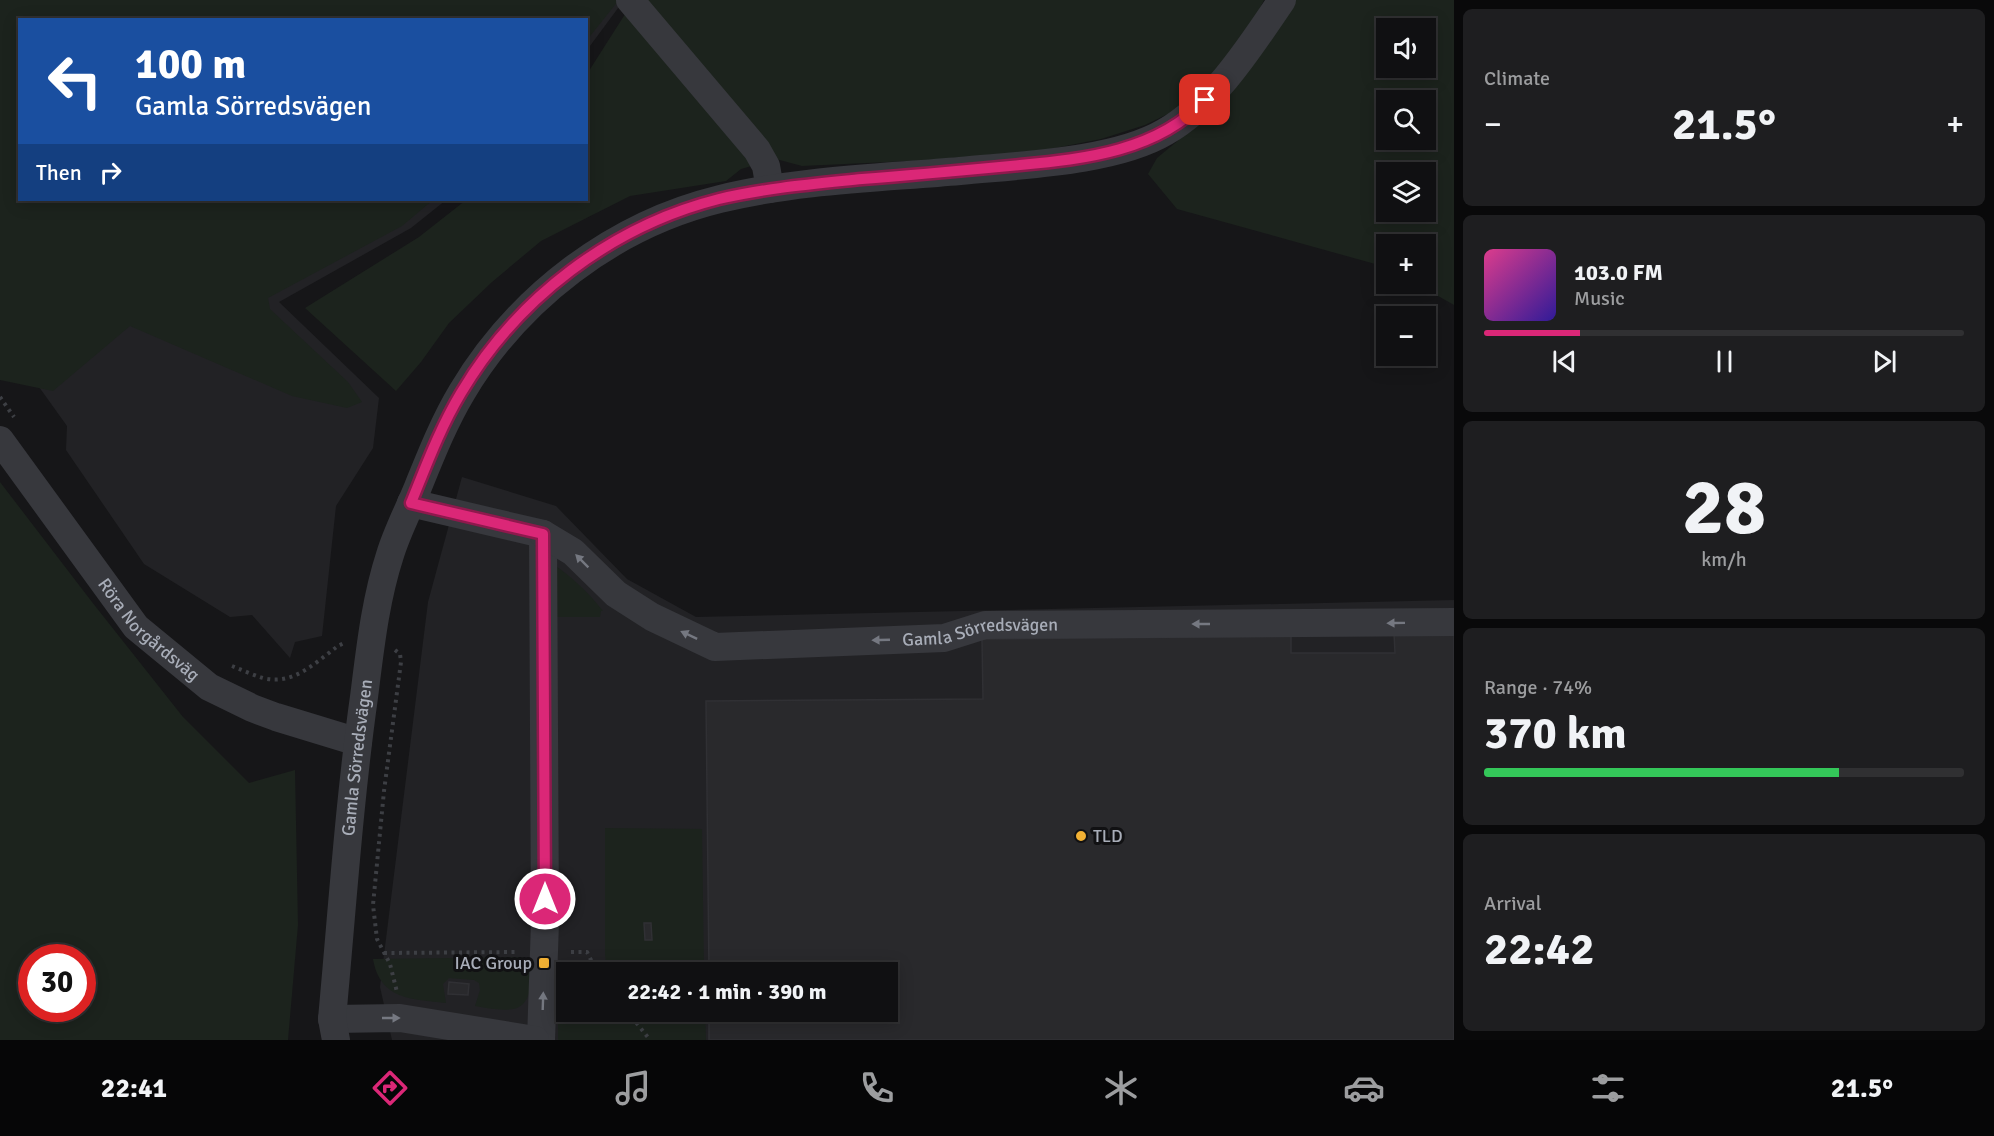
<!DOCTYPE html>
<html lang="en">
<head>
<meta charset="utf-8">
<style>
	:root { --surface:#101012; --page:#1e1e20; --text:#f1f3f6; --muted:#9c9d9f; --line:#303032; --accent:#db2777 }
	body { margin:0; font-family:Signika,sans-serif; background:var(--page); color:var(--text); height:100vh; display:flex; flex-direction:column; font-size:22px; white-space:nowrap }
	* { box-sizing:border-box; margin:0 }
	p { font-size:20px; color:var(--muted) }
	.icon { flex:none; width:33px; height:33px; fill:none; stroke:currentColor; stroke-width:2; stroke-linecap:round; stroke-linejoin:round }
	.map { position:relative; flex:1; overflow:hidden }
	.side { display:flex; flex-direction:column; gap:9px; padding:9px; background:#09090a; width:540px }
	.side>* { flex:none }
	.top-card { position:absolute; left:18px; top:18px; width:570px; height:183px; border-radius:0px; box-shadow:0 3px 15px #0003,0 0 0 2px var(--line); background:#1a4fa0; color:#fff; overflow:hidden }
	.tools { position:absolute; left:1376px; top:18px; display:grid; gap:12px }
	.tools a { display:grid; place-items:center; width:60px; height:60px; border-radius:0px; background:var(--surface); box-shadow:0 3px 15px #0003,0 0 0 2px var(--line); font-size:30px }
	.speed { position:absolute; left:18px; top:944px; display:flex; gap:12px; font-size:30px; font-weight:700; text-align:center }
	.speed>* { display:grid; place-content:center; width:78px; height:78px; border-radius:50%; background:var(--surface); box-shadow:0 3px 15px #0003,0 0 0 2px var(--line); line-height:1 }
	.speed .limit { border:9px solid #d22; background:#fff; color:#111 }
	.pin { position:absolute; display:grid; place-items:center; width:51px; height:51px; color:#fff; margin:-26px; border-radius:12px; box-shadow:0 3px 9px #0006 }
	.me { position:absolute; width:66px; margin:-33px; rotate:0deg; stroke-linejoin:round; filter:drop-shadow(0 0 4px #0008) }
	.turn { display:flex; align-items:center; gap:21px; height:126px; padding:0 18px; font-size:27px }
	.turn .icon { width:78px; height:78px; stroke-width:2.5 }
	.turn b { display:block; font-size:42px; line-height:51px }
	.then { display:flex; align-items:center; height:57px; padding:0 18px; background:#0003; gap:12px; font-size:22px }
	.big { font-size:45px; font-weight:700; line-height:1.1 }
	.side .tile { flex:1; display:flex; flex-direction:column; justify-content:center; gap:9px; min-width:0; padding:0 21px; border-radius:9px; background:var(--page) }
	.side .dial { align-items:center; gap:0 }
	.dial b { font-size:78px; line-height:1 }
	.song { display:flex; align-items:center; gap:18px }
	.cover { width:72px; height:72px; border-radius:9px; background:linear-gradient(135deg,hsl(330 70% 55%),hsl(250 70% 35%)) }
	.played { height:6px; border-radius:3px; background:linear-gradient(90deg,var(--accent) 20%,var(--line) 20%) }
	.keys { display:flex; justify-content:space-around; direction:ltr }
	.heat { display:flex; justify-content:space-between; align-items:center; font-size:33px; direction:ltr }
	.charge { height:9px; border-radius:4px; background:linear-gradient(90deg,#34c759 74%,var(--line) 0) }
	.trip { position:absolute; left:556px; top:962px; width:342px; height:60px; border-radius:0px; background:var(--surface); box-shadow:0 3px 15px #0003,0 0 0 2px var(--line); font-weight:700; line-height:60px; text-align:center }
	.dock { display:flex; height:96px; justify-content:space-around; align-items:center; background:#060607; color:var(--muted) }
	.dock .icon { width:42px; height:42px }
	.dock .current { color:var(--accent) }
	.dock b { font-size:27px; color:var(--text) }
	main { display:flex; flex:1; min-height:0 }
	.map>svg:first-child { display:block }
</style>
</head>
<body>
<main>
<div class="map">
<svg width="1454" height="1040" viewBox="0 0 1454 1040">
	<rect width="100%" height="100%" fill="#161618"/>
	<path fill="#222225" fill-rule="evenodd" d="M0 0H624L587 50 586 20H20V200H446L411 228 279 302 379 398 373 448 336 506 322 636 295 642 290 658 252 615 230 617 144 564 66 450 67 426 29 373Z
		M462 477 556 506 627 579 696 617 1454 600V1040H392L380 987 428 602ZM567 972H888V1011H567Z"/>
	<path fill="#1c231d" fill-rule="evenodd" d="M0 0H619L587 40 586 20H20V200H433L402 226 268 298 270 309 348 382 362 402 347 408 292 396 130 326 53 391 0 380Z
		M634 0H1264L1242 44 1180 108 1145 125 1101 139 1045 150 931 160 802 166 776 159 741 169 726 181 630 196 541 241 492 282 449 323 421 362 396 391 305 308 419 237 466 200H586L587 74Z
		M1272 0H1454V305L1417 284H1425V244H1386V267L1177 209 1148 174 1157 158 1198 124ZM1386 28H1425V68H1386ZM1386 100H1425V140H1386ZM1386 172H1425V212H1386Z
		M0 482 92 602 183 717 249 783 295 770 298 925 288 1040H0ZM32 957H82V1008H32Z
		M556 566C574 579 589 593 603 611H601L600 617H555Z
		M605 828 702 829 704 972H607L605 954Z
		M520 957 530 959C532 974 534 1006 513 1009 501 1011 487 1008 475 1006L480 990 479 983 474 980 449 978 443 984 446 1003C412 999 380 1000 373 959Z
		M567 991V1011H705L706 1040H558V992Z"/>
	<path fill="#29292c" stroke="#303034" stroke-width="1.5" d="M1454 632V1040H709V1011H888V972H709L706 701 983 699 982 639 1291 636V653H1395L1394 633Z
		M644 923H651L652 940H645Z
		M449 982 469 984 468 995 448 994Z"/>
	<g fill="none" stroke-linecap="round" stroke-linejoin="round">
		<path stroke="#3d3f44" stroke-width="4" stroke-dasharray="3 4.5" stroke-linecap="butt" d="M0 397 14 417
			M395 650 400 654 401 662 384 791 373 905 377 939 390 964 397 992
			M232 666C242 670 253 675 263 678 293 686 316 662 338 646L344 643
			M571 952H587L597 972
			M384 953 518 952
			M627 1011 650 1040"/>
		<g stroke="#37383d" stroke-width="28">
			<path d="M630 0 757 150 766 166 770 189"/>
			<path id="s1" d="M0 440 136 627 209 687 252 708 276 717 358 742"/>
			<path d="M411 503 543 534 545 922 541 1040"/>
			<path id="s2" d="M543 534 573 552 616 594 652 617 715 647 944 638 985 625 1454 622"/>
			<path d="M332 1019 400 1018 535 1040"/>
			<path id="s3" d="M336 1040 332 1019C342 911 349 804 364 697 370 650 375 601 390 555 397 532 409 509 418 487 431 455 444 422 462 392 518 298 613 225 720 199 798 180 880 178 960 171 1020 165 1114 162 1165 132 1215 103 1250 47 1282 0"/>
		</g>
	</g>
	<defs><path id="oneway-solid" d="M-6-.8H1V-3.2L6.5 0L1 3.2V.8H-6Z" transform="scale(1.5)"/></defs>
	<g fill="#757881">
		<use href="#oneway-solid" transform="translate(582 561) rotate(-135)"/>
		<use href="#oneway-solid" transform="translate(1396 623) rotate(179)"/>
		<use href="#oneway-solid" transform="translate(1201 624) rotate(180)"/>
		<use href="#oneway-solid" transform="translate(689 635) rotate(-155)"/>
		<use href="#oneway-solid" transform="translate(881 640) rotate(178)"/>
		<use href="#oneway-solid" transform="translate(543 1001) rotate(-88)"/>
		<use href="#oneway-solid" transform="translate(391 1018)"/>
	</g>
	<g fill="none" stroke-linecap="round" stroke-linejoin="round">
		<defs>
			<path id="route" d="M545 899 543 534 411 503C426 466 440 428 461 393 517 298 612 226 719 199 766 188 814 184 862 179 914 175 967 170 1020 165 1085 159 1158 151 1205 100"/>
		</defs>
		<use href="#route" stroke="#8e194d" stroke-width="15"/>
		<use href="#route" stroke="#db2777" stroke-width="10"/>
	</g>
	<g fill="#f2b134" stroke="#111113" stroke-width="2">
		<circle cx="1081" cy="836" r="6"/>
		<rect x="538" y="957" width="12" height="12" rx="3"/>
	</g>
	<g text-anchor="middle" stroke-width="6" stroke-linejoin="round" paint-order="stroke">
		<g font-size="18" fill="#a8adb8" stroke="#111113">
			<text dy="6" stroke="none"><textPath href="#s1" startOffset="242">Röra Norgårdsväg</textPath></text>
			<text dy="6" stroke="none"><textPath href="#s2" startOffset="474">Gamla Sörredsvägen</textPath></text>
			<text dy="6" stroke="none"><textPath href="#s3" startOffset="284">Gamla Sörredsvägen</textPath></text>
		</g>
		<g font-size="18" fill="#a8adb8" stroke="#111113" text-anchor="start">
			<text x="1093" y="842">TLD</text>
			<text x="532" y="969" text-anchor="end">IAC Group</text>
		</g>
	</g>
</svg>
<div class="tools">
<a><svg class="icon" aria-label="sound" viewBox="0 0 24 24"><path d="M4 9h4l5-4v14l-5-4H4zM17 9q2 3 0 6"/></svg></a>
<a><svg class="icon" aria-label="search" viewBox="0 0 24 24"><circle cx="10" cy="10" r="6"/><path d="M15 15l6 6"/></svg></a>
<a><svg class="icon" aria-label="layers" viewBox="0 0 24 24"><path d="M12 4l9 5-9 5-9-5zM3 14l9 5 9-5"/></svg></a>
<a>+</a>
<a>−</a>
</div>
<div class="speed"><div class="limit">30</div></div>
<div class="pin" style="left:1205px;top:100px;background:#d93025"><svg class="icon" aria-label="arrive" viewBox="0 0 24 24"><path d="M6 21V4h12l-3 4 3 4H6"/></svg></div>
<svg class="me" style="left:545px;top:899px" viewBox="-20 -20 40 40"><circle r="17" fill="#db2777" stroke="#fff" stroke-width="3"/><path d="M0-11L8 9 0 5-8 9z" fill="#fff"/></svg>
<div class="trip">22:42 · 1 min · 390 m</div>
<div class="top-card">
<div class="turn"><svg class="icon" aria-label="left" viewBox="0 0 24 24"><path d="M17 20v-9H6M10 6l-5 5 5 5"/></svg><div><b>100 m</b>Gamla Sörredsvägen</div></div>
<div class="then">Then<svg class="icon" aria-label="right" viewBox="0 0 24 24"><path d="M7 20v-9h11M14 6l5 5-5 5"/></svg></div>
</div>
</div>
<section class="side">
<div class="tile"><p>Climate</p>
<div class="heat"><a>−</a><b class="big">21.5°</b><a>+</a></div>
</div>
<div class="tile">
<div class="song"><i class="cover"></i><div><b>103.0 FM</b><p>Music</p></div></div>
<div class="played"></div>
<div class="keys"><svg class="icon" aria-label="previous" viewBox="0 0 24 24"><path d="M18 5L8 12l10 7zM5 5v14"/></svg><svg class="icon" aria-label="pause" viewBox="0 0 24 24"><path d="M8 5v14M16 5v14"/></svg><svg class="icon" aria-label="next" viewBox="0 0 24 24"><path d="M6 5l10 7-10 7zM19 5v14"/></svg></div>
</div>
<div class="tile dial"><b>28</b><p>km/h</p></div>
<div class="tile"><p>Range · 74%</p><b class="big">370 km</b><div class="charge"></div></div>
<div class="tile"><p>Arrival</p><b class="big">22:42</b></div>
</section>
</main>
<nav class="dock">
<b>22:41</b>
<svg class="icon current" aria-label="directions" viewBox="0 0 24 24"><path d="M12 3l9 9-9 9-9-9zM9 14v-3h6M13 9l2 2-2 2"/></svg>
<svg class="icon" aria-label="music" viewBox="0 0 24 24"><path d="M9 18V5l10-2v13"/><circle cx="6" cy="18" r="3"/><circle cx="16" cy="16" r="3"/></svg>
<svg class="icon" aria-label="phone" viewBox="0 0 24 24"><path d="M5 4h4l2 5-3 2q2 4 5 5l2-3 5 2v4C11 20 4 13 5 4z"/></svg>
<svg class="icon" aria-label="climate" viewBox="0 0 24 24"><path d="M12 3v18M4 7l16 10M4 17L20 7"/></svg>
<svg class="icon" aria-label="car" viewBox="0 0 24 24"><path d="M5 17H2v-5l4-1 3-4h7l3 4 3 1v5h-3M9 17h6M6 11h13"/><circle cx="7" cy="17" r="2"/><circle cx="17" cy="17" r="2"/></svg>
<svg class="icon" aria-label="filters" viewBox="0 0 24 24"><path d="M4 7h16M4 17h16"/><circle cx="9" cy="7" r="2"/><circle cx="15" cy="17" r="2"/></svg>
<b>21.5°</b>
</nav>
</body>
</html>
